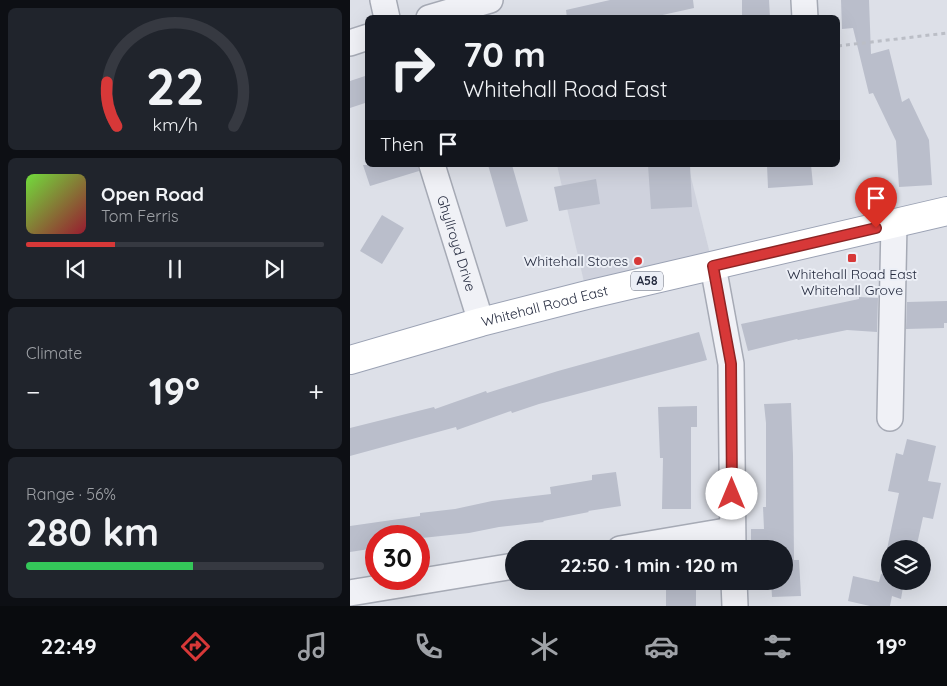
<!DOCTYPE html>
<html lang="en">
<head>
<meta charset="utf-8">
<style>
	:root { --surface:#171b24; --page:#20242c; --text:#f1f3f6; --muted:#9ea1a6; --line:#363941; --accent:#d73838 }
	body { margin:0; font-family:Quicksand,sans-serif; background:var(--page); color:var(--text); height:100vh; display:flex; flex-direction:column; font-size:19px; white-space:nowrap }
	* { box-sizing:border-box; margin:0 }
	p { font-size:16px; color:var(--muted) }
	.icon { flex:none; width:28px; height:28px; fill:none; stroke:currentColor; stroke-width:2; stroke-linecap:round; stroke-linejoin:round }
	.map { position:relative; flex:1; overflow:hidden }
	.side { display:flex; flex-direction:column; gap:8px; padding:8px; background:#0d0f14; width:350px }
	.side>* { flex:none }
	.banner { position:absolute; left:15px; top:15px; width:475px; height:152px; border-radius:8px; box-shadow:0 5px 20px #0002; background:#171b24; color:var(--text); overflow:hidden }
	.controls { position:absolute; left:531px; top:540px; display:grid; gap:10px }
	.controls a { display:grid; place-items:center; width:50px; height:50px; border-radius:50%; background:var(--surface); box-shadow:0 5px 20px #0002; font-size:25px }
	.speed { position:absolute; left:15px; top:525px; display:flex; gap:10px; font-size:25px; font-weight:700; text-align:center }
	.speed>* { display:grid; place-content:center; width:65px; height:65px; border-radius:50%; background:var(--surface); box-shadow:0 5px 20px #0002; line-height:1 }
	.speed .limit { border:8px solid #d22; background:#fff; color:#111 }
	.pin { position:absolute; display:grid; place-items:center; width:42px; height:42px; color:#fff; margin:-51px -21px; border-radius:50% 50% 50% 0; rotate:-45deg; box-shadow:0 0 5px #0007 }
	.pin .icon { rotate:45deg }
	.me { position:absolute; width:55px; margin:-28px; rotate:0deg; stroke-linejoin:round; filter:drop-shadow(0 0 4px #0008) }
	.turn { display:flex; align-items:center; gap:18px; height:105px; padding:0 15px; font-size:22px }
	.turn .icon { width:65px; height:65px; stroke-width:2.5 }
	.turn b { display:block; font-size:35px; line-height:42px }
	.then { display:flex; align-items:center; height:48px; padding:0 15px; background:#0003; gap:10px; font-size:19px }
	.big { font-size:38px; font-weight:700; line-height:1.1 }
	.side .card { flex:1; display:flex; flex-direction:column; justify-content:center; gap:8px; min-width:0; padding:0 18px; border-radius:8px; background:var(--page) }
	.side .dial { align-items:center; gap:0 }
	.dial svg { height:130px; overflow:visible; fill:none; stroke:var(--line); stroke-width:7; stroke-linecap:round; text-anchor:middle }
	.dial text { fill:var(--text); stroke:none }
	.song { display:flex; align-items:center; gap:15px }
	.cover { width:60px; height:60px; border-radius:8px; background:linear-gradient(135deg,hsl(100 70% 55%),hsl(350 70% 35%)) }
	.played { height:5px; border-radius:2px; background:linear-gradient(90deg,var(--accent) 30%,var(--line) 30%) }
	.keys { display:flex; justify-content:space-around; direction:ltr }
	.heat { display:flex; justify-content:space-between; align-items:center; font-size:28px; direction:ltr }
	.charge { height:8px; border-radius:4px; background:linear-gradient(90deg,#34c759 56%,var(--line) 0) }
	.trip { position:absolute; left:155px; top:540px; width:288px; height:50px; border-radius:25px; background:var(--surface); box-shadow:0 5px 20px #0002; font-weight:700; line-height:50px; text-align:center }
	.tab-bar { display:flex; height:80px; justify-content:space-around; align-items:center; background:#090b0e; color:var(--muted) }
	.tab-bar .icon { width:35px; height:35px }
	.tab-bar .current { color:var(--accent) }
	.tab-bar b { font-size:22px; color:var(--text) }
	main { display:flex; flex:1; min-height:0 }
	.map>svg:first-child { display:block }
</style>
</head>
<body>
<main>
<section class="side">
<div class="card dial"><svg viewBox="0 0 100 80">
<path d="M14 69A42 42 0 1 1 86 69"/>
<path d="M14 69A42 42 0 0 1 8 42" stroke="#d73838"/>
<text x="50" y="56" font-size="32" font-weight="700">22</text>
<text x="50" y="72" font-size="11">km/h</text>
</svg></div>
<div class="card">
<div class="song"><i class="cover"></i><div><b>Open Road</b><p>Tom Ferris</p></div></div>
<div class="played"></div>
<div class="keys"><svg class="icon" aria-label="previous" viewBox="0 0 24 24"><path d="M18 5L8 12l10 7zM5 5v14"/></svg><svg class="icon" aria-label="pause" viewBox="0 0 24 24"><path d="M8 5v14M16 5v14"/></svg><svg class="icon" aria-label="next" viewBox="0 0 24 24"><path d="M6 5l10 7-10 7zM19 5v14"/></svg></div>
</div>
<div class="card"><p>Climate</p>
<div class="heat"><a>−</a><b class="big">19°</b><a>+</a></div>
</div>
<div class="card"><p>Range · 56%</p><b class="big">280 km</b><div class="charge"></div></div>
</section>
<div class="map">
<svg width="597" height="606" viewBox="0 0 597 606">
	<rect width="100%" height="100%" fill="#dde0e8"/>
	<path fill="#cfd2dd" d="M207 165H338L363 266 237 295Z"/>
	<path fill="#babecb" d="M260 0H343L344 8 299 18H217L216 10Z
		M392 0H419L420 18H392Z
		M491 0H519L521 54 539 49 552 102 559 98 579 140 582 185 549 187 546 141 523 93 519 94 503 28 492 29Z
		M18 75V102L0 108V81Z
		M13 165H68L69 171 20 186Z
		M138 165H162L178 221 156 227Z
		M298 165H340L342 207 301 209Z
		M417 165H461L463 185 418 188Z
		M246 179 250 204 209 211 204 187Z
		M32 215 54 228 32 264 10 251Z
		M509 297 528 298 527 332 497 330 448 340 447 339 398 351 391 324 509 299Z
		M597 301V323H594V328L556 329 557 302Z
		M349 332 357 360 189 404 162 413 161 411 107 430 106 427 0 456V428L84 407 85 409 136 391 137 393 208 371Z
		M441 403 443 455 444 560H449L451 596 422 597 421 581H434V549L401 548V529H414L413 507H416V423L414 404Z
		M347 406V427H341V509H312L313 458H310L308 407Z
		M557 439 586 446 578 481 591 483 583 519 573 517 566 549H537L549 493 538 491 546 453 553 455Z
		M266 472 271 506 238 511 239 512 193 521 194 522 149 527 119 533 72 538V536H26V548L0 552V526L70 516V513L105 509 142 501 201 494 200 487 242 480V475Z
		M531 574 540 576V581H554L551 599 542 596 540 606H520L498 601 503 576 529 582Z
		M316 581H346V606H316Z"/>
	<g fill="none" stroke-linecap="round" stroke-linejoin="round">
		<defs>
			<g id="minor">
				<path d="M33 0 37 18"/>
				<path d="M454 0 455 18"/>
				<path d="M79 18 140 0"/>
				<path d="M0 43 18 37"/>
				<path id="s1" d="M82 165 131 322"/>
				<path d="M363 266 381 364 383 549"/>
				<path d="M540 418 544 224"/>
				<path d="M270 549 382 530"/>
				<path d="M384 581 385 606"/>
				<path d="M0 593 164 566"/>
			</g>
			<g id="major">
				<path id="s2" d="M0 360 131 322 237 295 597 211"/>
			</g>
		</defs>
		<use href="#minor" stroke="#a6aab5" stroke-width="28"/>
		<use href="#major" stroke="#9ba2b4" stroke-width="30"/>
		<path stroke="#bbbec6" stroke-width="3" stroke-dasharray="4 4" stroke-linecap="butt" d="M488 46 597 33"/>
		<use href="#minor" stroke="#f0f1f6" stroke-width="25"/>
		<use href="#major" stroke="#fff" stroke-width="28"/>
	</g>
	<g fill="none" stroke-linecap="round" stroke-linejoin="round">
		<defs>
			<path id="route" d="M382 494 381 364 363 266 526 228"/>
		</defs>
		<use href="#route" stroke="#8c2424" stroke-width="12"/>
		<use href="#route" stroke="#d73838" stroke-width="9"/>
	</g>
	<g fill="#d73838" stroke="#eceff6" stroke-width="2">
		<rect x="497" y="253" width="10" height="10" rx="2.5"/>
		<circle cx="288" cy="261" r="5"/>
	</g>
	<g text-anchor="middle" stroke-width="4" stroke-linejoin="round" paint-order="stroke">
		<rect fill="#eceff6" stroke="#616676" stroke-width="1" x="281" y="271.5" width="32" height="19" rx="4"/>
		<g font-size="12" font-weight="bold" fill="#252b3f">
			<text x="297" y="285">A58</text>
		</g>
		<g font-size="14" fill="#252b3f" stroke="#eceff6">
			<text dy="5" stroke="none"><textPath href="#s1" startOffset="82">Ghyllroyd Drive</textPath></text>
			<text dy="5" stroke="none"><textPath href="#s2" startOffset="202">Whitehall Road East</textPath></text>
		</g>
		<g font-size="14" fill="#252b3f" stroke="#eceff6" text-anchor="end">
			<text x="278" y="266">Whitehall Stores</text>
			<text x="502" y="279" text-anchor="middle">Whitehall Road East<tspan x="502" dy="16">Whitehall Grove</tspan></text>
		</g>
	</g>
</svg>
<div class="controls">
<a><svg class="icon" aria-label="layers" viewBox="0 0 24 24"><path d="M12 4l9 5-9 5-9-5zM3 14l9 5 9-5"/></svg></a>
</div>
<div class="speed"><div class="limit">30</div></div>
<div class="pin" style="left:526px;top:228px;background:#d93025"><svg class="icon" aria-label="arrive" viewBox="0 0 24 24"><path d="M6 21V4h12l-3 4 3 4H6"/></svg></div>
<svg class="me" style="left:382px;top:494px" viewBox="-20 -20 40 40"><circle r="19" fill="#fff"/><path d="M0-13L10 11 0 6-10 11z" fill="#d73838"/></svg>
<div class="trip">22:50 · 1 min · 120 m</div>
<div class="banner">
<div class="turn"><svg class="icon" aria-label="right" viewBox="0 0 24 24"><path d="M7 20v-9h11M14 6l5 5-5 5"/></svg><div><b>70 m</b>Whitehall Road East</div></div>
<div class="then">Then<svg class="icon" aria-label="arrive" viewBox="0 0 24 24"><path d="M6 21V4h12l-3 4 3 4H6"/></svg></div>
</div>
</div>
</main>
<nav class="tab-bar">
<b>22:49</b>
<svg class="icon current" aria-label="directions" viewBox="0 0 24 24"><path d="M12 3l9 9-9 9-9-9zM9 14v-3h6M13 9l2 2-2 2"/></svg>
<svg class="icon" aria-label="music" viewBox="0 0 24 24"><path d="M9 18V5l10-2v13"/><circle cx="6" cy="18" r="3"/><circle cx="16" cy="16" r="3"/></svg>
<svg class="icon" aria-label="phone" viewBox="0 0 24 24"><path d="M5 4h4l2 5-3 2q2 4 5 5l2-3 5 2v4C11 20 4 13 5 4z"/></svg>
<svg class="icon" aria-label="climate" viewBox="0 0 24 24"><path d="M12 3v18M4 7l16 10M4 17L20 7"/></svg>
<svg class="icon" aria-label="car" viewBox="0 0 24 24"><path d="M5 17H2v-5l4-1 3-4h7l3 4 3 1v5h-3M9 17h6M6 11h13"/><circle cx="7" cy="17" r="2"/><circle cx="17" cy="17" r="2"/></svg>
<svg class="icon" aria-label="filters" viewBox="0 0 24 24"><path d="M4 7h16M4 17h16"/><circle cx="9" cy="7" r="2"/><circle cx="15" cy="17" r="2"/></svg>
<b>19°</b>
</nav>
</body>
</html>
